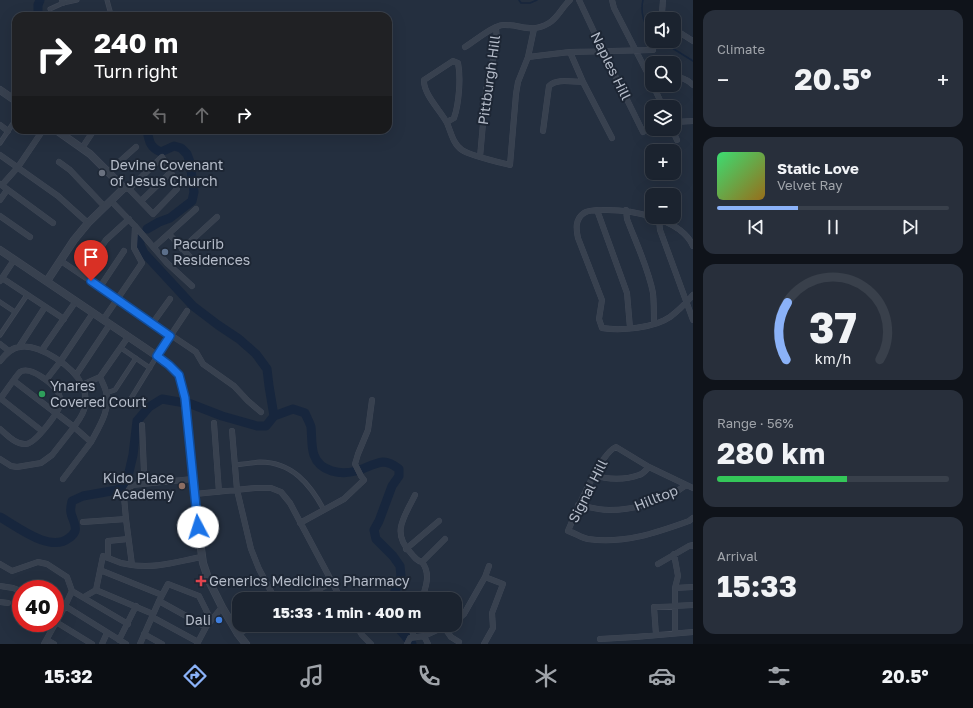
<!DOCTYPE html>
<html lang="en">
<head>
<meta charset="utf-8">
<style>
	:root { --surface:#1b232f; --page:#282f3b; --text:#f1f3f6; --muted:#a0a4aa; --line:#39404b; --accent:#8bb2f8 }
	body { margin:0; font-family:"Golos Text",sans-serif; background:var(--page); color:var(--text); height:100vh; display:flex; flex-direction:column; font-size:15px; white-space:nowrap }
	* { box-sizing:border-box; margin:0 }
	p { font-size:13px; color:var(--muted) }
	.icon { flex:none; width:22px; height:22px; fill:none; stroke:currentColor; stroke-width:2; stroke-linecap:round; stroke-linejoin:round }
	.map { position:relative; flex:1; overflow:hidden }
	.drawer { display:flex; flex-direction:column; gap:10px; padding:10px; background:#0f131a; width:280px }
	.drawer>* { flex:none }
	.guide { position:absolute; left:12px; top:12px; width:380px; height:122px; border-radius:12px; box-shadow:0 4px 16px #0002,0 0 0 1px var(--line); background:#202124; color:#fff; overflow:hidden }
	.tools { position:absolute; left:645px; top:12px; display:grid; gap:8px }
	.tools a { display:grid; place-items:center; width:36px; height:36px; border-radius:8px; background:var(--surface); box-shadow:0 4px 16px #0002,0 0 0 1px var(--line); font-size:20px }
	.speed { position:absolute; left:12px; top:580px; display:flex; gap:8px; font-size:20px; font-weight:700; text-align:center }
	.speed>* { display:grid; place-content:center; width:52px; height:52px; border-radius:50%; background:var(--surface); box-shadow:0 4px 16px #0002,0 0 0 1px var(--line); line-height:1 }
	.speed .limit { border:6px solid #d22; background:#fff; color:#111 }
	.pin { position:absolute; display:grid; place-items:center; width:34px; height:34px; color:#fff; margin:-41px -17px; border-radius:50% 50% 50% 0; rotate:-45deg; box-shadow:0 0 4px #0007 }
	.pin .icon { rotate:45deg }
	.me { position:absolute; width:44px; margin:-22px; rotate:355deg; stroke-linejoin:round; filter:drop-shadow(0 0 3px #0008) }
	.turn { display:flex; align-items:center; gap:14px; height:84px; padding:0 16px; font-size:18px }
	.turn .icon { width:52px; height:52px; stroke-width:2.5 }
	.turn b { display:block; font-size:28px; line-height:34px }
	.lanes { display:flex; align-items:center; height:38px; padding:0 16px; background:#0003; justify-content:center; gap:20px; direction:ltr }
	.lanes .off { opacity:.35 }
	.big { font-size:30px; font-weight:700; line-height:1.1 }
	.drawer .card { flex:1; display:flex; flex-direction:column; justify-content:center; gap:6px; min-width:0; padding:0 14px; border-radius:12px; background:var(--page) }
	.drawer .dial { align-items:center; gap:0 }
	.dial svg { height:104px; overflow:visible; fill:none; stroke:var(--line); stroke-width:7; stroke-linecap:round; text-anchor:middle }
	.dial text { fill:var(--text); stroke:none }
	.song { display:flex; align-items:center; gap:12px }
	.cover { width:48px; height:48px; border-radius:6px; background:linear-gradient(135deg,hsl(140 70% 55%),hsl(40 70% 35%)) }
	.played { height:4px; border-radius:2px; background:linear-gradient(90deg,var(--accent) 35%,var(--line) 35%) }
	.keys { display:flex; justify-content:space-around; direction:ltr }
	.heat { display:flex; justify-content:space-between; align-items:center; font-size:22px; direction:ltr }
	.charge { height:6px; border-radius:3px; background:linear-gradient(90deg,#34c759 56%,var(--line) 0) }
	.trip { position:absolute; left:232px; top:592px; width:230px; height:40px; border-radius:12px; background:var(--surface); box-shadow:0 4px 16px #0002,0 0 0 1px var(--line); font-weight:700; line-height:40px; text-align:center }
	.menu { display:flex; height:64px; justify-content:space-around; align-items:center; background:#0b0e13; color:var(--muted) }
	.menu .icon { width:28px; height:28px }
	.menu .active { color:var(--accent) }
	.menu b { font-size:18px; color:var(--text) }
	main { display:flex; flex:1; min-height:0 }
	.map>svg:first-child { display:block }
</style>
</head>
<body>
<main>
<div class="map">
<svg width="693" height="644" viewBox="0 0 693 644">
	<rect width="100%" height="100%" fill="#242f3f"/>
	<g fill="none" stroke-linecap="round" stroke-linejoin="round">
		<path stroke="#17263d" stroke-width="1.5" d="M519 0 521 3H530L537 0
			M643 0C640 12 644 25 652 35
			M661 41 693 61"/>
		<path stroke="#17263d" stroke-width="9" d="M38 16V5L40 0
			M147 130C149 141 150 148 161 152L174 146 181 148 187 154 190 162 194 192 192 201 170 218 159 222 147 229
			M140 238V245L144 253 193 306 218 325 239 339 256 354 267 369 269 386 274 416
			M0 517C18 527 50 553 69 538 72 536 74 534 75 531 77 525 72 519 71 513 70 509 71 505 72 501L83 496 117 490 126 485 133 455 137 421 149 407 162 399 191 404 222 416 257 426H266L274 416 293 409 305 413C307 418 310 423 311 427 312 436 311 446 314 455 320 472 341 475 356 471 365 469 373 463 383 462 389 462 394 465 399 469V476L392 486 379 521 374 530 376 539 393 556 400 566 401 576 392 599
			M396 625 412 644"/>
		<defs>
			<path id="pedestrian" d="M107 0 110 11
				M50 9 63 3 77 0
				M0 143 16 119
				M0 302 15 312
				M0 335 27 295
				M121 348 150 368
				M106 393 115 390 136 358
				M130 400 157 356
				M235 465C243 464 251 463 260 462 292 462 310 484 324 510"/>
			<path id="minor" d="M62 0 63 3
				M579 0 603 51 643 132
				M612 0 614 8 652 82
				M663 0 662 13 665 19
				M674 29 693 41
				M465 47C475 41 492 26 503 25 521 24 531 34 549 23 558 18 562 7 570 0
				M570 52 583 82 612 138
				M528 57 570 52 653 50
				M674 77C682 77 687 79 693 85
				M653 85 663 107
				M447 122 454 118C459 104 461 77 458 63L453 61 424 80C423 94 441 111 447 123 451 132 453 144 462 150 471 156 498 162 510 165L516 94 518 82 528 57 534 29
				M674 122 693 121
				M0 125 8 131
				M672 129 677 140
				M543 131 549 86C557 78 572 82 583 82
				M82 148 94 130
				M0 155 58 196 88 223
				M480 157 486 90 497 42 496 27
				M59 162 70 170 105 207
				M108 172 136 147
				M0 184 53 223
				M2 185 18 167 43 130
				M124 188 129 189 153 214 177 189 174 178 162 157 129 189
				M0 200 7 190
				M111 201 135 226 167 263 192 286
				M141 201 171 172
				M597 210 627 293 630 328
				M626 210 627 219C636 243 648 267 653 293 654 303 654 314 654 324
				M0 216 30 237
				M659 220 660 230 693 320
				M169 234 192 259
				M693 246C681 218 629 209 602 210 596 210 588 210 584 213 575 219 576 229 578 238L602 300 599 319 602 328C621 331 654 328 670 317 678 311 686 303 693 295
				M154 247 196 209
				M182 249 217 217
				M61 261 196 352 203 364 234 386 248 401 261 412
				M82 275 106 240 129 219
				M2 278 64 319
				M0 281 14 260
				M100 287 124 251
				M103 320 142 263 134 248 135 226
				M152 324 170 299
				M0 344 9 351
				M19 347 45 307
				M42 350 76 301
				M157 356 187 311
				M0 361C5 355 11 348 19 347 39 343 74 367 82 385 85 391 86 400 85 406 84 414 78 421 74 427L14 381
				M76 375 110 324
				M46 380 60 362 93 313
				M82 385 100 377 128 337
				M0 398 42 431
				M0 399C5 393 15 377 20 372 30 365 53 384 58 392 59 394 60 398 61 401 61 410 36 443 26 444 16 445 7 435 0 429
				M214 423 219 492
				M142 425 144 472 145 483
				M232 431 237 490 251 549 259 569 275 599
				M0 459 11 466 17 467 41 463 52 455 74 427 91 442C99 427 111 409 106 392 105 387 102 382 100 377
				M594 475C608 480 625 480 639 475 643 474 646 470 649 467
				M63 479 91 442
				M193 479 132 485 124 497 126 519 132 565C155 569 179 561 202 557
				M693 488 649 467 616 447C601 452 575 514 568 531 575 533 582 538 588 539 624 544 656 533 689 521L693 518
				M195 494 255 488H271L281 492 290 503 341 599
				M415 495C405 516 391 532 410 552 414 557 417 561 422 562L445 539
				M578 505C588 507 599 510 609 510 635 510 665 501 686 485
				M83 522 126 519
				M300 523 344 499 364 480 361 476 355 464 358 454 368 430 372 400
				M406 549 439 521
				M674 554 678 576 675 588V633
				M108 558V541L128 539
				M0 564 12 571 38 562 47 564 67 577 72 591 65 606 44 644
				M658 564 689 546 693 545V546
				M100 570 162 595
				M0 586 13 588 21 591
				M675 588 693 587
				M96 590 153 614
				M72 591 128 624
				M84 597 96 590 103 556 121 563 132 565
				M301 599 332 582
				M422 599C426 586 431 574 422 562
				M159 601 206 627
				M0 602 8 603
				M65 606 126 644
				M152 617 198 642
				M56 622 92 644
				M455 622 464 614 485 577 489 566
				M356 625 362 635 371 644
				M413 625 412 630 414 637
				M444 627 451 637 459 642
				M144 634 162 644
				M238 634 254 625
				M656 635 654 607 693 605
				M424 636 428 644
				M600 639 635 637 693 632
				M47 640 54 644
				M119 640 136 606
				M102 644 107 633
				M140 644 159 601 168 584 199 596 211 620
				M197 644 206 627 222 607
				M407 644 410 638 424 636 448 625
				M484 644 493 628 492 613 503 584 485 577"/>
			<path id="tertiary" d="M0 90 16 101
				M0 250 157 356 169 365 179 375 185 398 198 527 203 563 209 581 222 607 238 634 246 644
				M47 281 74 240 88 223 124 188 90 154 56 130"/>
		</defs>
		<use href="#pedestrian" stroke="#424a58" stroke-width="5"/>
		<use href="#minor" stroke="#424a58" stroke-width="6"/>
		<use href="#tertiary" stroke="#424a58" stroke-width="8"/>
		<use href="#pedestrian" stroke="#38414f" stroke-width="4"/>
		<use href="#minor" stroke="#38414f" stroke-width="5.5"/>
		<use href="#tertiary" stroke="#38414f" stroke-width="7"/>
	</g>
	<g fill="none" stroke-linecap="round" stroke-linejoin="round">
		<defs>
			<path id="route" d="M91 281 170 336 157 356 169 365 179 375 185 398 198 527"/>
		</defs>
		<use href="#route" stroke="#114b97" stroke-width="10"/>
		<use href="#route" stroke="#1a73e8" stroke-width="7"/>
	</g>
	<circle fill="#6b7280" stroke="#1d2634" stroke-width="1.5" cx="102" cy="173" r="4"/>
	<circle fill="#5c6f8a" stroke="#1d2634" stroke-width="1.5" cx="165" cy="252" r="4"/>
	<circle fill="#2e9e5b" stroke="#1d2634" stroke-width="1.5" cx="42" cy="394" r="4"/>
	<circle fill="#8d6e63" stroke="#1d2634" stroke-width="1.5" cx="182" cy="486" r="4"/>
	<path fill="#e0444e" stroke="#1d2634" stroke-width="1.5" d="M199 575h4v4h4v4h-4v4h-4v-4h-4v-4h4z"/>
	<circle fill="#3f7fe0" stroke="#1d2634" stroke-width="1.5" cx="219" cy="620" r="4"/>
	<g text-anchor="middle" stroke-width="4" stroke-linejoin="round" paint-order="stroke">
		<g font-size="14" fill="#b5bcc9" stroke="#1d2634">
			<text transform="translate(611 66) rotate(64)" y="5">Naples Hill</text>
			<text transform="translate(489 80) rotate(-82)" y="5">Pittburgh Hill</text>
			<text transform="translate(588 491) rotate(-63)" y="5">Signal Hill</text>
			<text transform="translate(656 498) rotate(-22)" y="5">Hilltop</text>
		</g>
		<g font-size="14" fill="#b5bcc9" stroke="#1d2634" text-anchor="start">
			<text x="110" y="170">Devine Covenant<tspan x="110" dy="16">of Jesus Church</tspan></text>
			<text x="173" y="249">Pacurib<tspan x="173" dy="16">Residences</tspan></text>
			<text x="50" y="391">Ynares<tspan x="50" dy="16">Covered Court</tspan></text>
			<text x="174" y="483" text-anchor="end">Kido Place<tspan x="174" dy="16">Academy</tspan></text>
			<text x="209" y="586">Generics Medicines Pharmacy</text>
			<text x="211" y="625" text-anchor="end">Dali</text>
		</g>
	</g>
</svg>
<div class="tools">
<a><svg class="icon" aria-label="sound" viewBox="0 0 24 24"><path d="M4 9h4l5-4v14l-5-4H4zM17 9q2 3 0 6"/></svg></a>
<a><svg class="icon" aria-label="search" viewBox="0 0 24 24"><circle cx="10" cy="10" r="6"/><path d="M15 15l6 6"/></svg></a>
<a><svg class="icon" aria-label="layers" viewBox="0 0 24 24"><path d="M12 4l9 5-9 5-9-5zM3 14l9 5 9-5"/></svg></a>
<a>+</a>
<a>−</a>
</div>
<div class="speed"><div class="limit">40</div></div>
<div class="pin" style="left:91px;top:281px;background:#d93025"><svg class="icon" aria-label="arrive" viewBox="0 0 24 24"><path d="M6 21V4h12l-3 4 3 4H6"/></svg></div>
<svg class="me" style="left:198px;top:527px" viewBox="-20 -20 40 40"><circle r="19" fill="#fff"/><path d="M0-13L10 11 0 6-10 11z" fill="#1a73e8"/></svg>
<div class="trip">15:33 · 1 min · 400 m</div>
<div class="guide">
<div class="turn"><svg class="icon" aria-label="right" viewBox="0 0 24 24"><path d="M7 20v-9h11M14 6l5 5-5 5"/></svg><div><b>240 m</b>Turn right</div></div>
<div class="lanes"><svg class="icon off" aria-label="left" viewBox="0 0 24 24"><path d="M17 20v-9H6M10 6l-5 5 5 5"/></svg><svg class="icon off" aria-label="ahead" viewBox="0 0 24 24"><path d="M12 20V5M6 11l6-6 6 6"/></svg><svg class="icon" aria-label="right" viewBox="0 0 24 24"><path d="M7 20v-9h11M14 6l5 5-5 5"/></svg></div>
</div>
</div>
<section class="drawer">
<div class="card"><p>Climate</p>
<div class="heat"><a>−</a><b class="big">20.5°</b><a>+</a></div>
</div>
<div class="card">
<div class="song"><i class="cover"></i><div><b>Static Love</b><p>Velvet Ray</p></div></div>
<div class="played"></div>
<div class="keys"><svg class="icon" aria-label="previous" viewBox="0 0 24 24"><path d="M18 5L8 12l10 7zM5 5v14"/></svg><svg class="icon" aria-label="pause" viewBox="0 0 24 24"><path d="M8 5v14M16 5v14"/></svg><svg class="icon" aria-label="next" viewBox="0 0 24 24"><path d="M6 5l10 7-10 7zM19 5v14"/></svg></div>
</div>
<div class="card dial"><svg viewBox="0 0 100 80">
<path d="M14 69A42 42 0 1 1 86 69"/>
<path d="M14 69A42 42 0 0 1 15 25" stroke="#8bb2f8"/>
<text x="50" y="56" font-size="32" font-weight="700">37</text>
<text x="50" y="72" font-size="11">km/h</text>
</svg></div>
<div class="card"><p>Range · 56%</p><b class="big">280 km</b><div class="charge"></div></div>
<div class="card"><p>Arrival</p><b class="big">15:33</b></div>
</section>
</main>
<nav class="menu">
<b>15:32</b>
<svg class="icon active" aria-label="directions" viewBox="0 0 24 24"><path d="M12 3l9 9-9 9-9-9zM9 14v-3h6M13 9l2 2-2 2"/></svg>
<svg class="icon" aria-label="music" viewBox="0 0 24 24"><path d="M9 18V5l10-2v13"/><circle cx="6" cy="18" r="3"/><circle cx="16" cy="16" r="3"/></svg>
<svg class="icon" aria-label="phone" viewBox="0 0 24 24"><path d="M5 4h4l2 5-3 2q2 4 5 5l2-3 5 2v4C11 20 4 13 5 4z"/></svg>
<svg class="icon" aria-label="climate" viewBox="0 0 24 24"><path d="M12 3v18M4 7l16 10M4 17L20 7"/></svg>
<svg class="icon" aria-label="car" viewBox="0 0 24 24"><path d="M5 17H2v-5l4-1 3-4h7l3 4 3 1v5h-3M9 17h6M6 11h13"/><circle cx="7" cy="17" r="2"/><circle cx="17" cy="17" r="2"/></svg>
<svg class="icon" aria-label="filters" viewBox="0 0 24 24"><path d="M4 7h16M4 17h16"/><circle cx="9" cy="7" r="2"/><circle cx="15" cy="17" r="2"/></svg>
<b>20.5°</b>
</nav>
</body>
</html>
